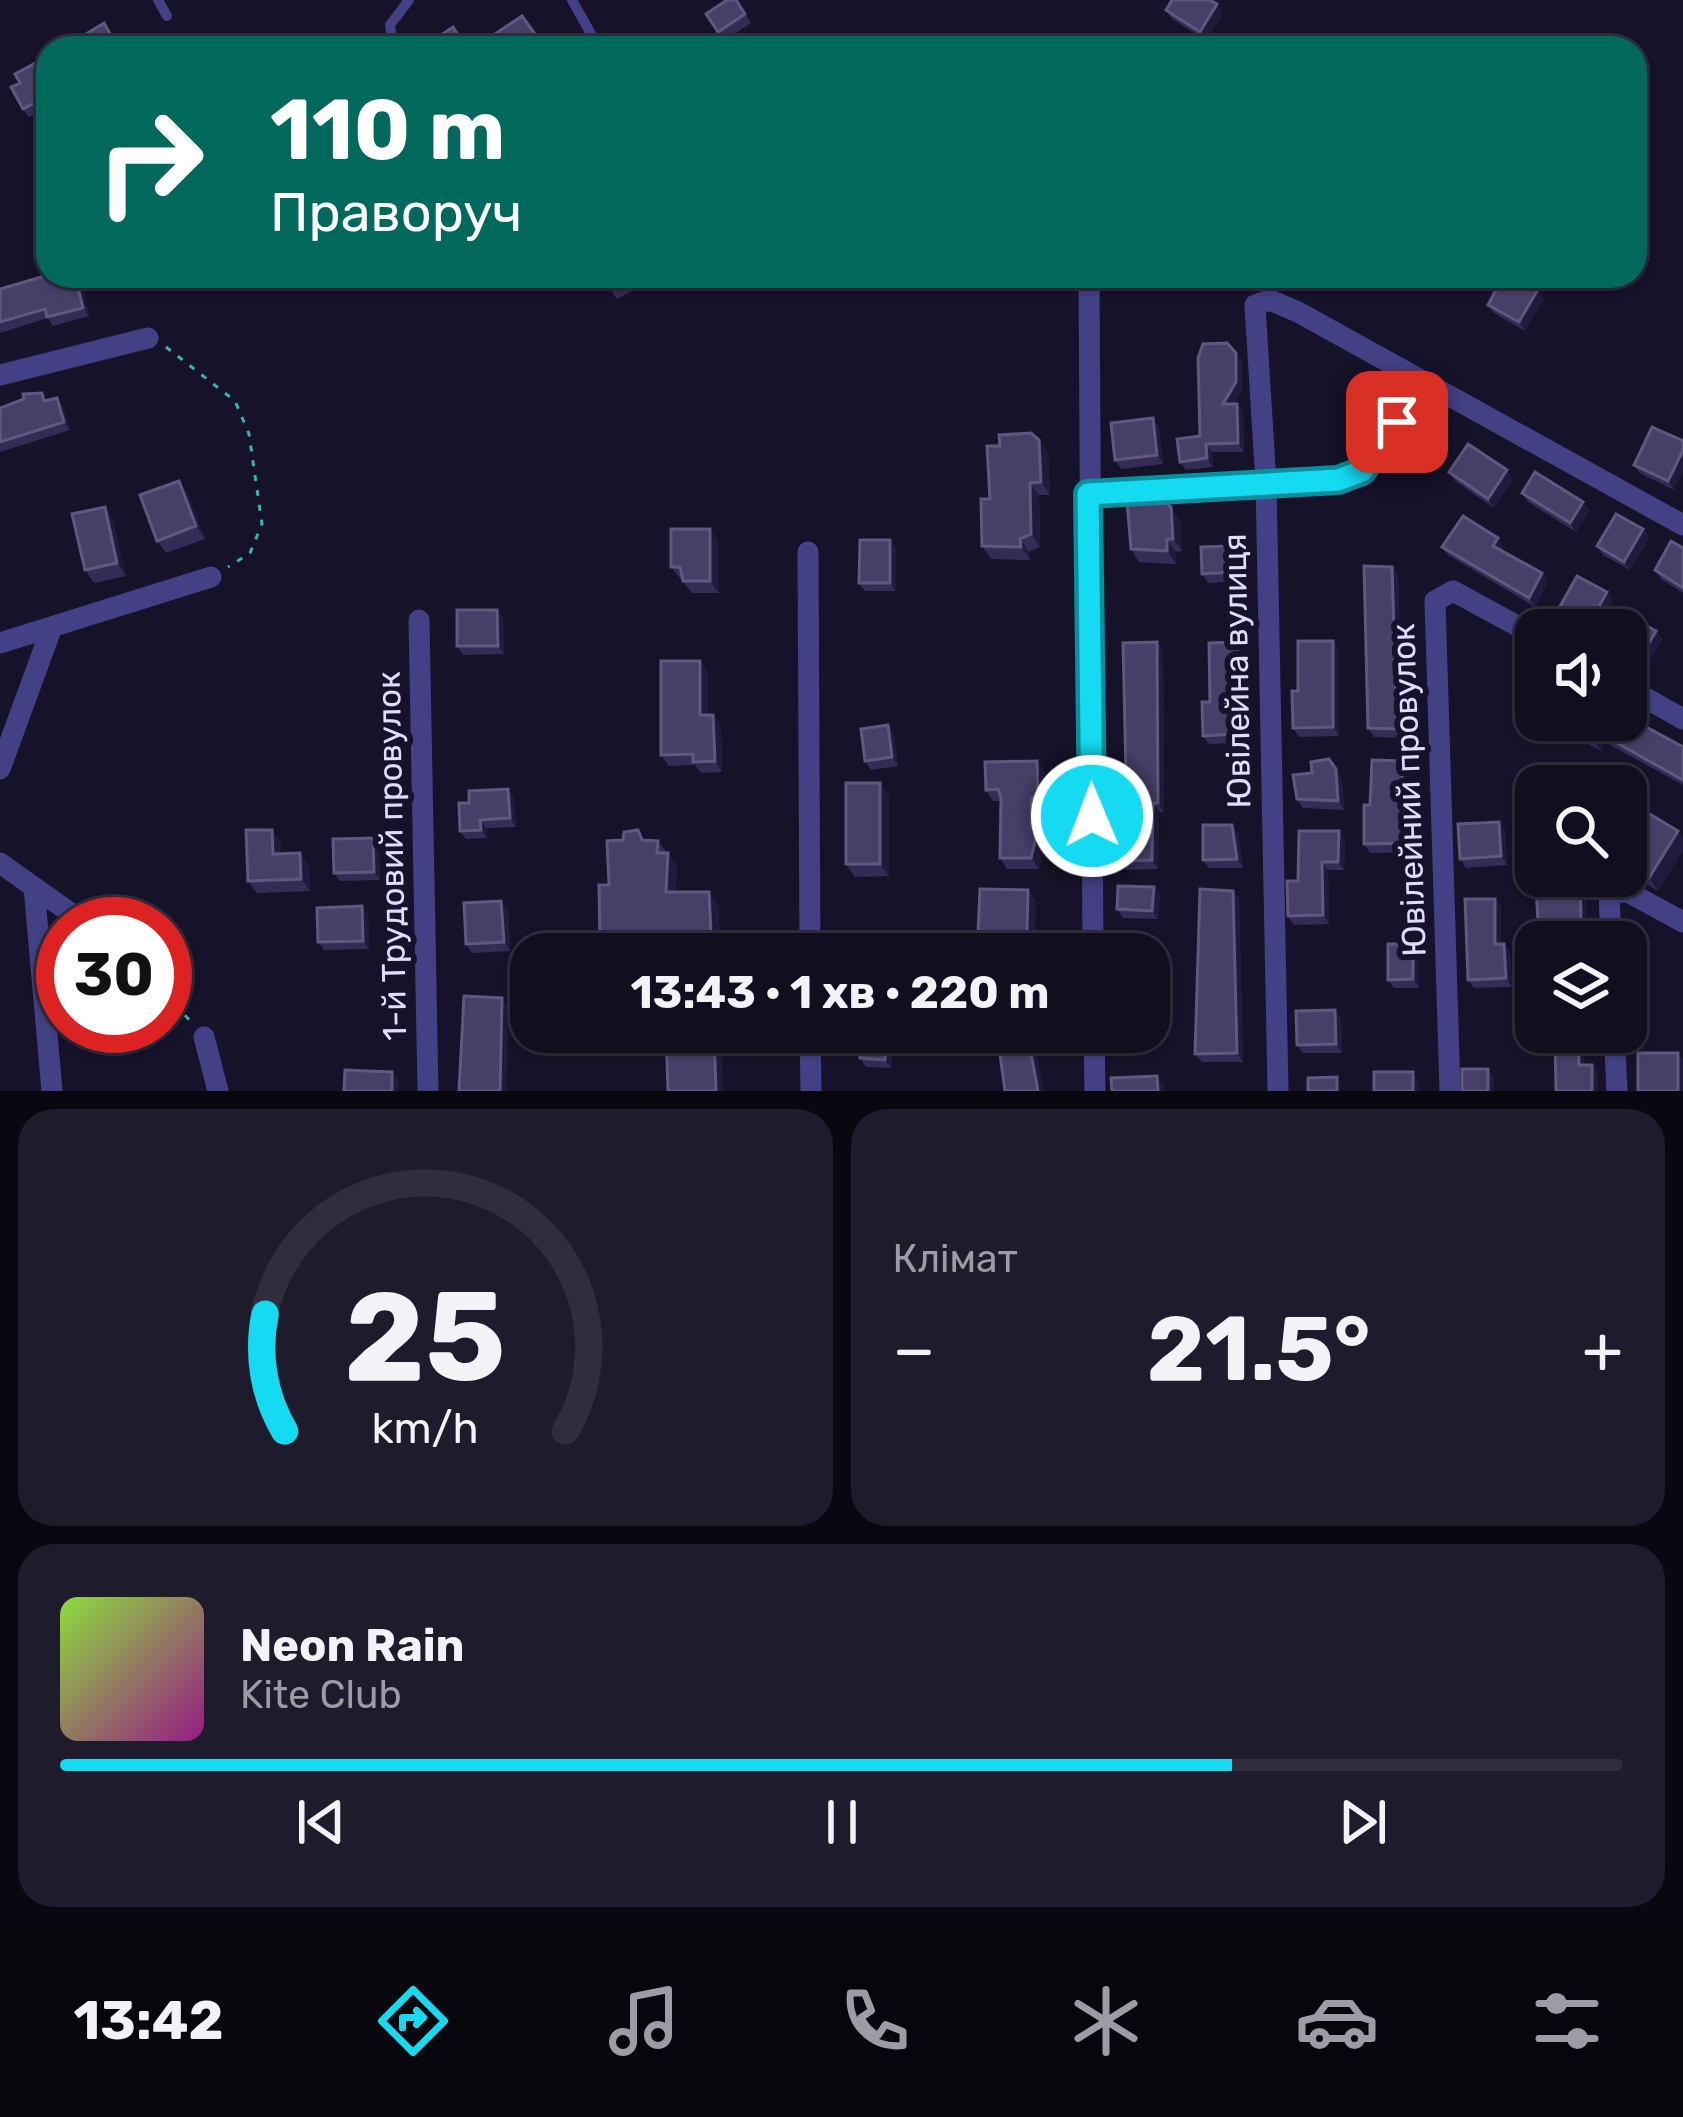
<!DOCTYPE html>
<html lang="uk">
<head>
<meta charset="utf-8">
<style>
	:root { --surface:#100e1f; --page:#1e1c2c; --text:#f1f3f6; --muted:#9c9ca4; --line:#302e3d; --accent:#14dbf1 }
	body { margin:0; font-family:Rubik,sans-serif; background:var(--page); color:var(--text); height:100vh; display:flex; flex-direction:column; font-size:45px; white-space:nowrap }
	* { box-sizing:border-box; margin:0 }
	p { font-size:39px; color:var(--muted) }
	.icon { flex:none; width:66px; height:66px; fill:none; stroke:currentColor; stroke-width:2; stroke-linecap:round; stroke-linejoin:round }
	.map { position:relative; height:1091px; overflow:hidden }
	.side { display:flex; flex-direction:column; gap:18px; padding:18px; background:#090811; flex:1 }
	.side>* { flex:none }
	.guide { position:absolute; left:36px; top:36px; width:1611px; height:252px; border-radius:36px; box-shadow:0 3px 9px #0004,0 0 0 3px var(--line); background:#00695c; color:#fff; overflow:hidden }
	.fabs { position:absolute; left:1515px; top:609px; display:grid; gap:24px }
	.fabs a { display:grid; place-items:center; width:132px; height:132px; border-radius:24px; background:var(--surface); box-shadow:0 3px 9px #0004,0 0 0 3px var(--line); font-size:60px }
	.speed { position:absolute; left:36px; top:897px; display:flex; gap:24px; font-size:60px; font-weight:700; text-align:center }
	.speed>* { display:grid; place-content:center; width:156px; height:156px; border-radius:50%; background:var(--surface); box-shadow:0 3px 9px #0004,0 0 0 3px var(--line); line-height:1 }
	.speed .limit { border:18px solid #d22; background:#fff; color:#111 }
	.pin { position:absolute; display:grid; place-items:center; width:102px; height:102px; color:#fff; margin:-51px; border-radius:24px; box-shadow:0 6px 18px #0006 }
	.me { position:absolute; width:132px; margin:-66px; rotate:359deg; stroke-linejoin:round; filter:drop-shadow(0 0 9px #0008) }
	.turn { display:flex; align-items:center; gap:42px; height:252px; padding:0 36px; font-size:54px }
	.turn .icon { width:156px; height:156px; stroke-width:2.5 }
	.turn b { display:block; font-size:84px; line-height:102px }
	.big { font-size:90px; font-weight:700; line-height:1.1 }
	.side .widget { flex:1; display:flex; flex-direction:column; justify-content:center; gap:18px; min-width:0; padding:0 42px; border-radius:36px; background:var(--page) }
	.side .dial { align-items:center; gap:0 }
	.dial svg { height:312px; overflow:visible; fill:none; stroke:var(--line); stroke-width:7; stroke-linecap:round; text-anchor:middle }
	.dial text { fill:var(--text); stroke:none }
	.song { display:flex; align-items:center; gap:36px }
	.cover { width:144px; height:144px; border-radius:18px; background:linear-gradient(135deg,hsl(90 70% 55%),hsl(310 70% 35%)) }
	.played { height:12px; border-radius:6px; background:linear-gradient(90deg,var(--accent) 75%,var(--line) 75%) }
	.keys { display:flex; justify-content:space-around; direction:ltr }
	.heat { display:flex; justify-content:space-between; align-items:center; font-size:66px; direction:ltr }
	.side .tiles { flex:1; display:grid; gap:18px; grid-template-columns:1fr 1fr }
	.widget:last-child { grid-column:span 2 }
	.trip { position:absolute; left:510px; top:933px; width:660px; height:120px; border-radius:36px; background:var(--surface); box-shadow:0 3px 9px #0004,0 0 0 3px var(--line); font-weight:700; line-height:120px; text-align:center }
	.tab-bar { display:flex; height:192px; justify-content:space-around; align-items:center; background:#06060c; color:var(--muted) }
	.tab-bar .icon { width:84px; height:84px }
	.tab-bar .on { color:var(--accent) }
	.tab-bar b { font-size:54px; color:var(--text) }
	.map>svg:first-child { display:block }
</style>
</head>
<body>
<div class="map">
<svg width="1683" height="1091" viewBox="0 0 1683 1091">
	<rect width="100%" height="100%" fill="#161229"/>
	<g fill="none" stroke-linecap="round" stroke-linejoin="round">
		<path stroke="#38b5ad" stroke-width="3" stroke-dasharray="6 9" stroke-linecap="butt" d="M166 347 235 401 249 434 262 524 250 553 228 567
			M165 993 191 1022"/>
		<path stroke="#434085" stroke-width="10" d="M158 0 167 16
			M572 0 599 48
			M393 48 390 25 409 0"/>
		<path stroke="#434085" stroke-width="21" d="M1089 276 1093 954
			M0 375 148 338
			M1088 494 1338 480C1382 463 1399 420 1424 382
			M808 552 810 954
			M419 620 428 1091
			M0 643 211 577
			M1626 687 1683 719
			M0 769 52 627
			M0 863 86 924
			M34 887 52 1091
			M1611 942 1609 893 1628 892 1683 922
			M810 1032 811 1091
			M1094 1032 1095 1091
			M1614 1032 1617 1091
			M204 1037 218 1091
			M1278 1091 1266 483 1255 305 1270 300 1298 312 1683 525
			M1450 1091 1435 601 1453 591 1536 636"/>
	</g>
	<path fill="#352c56" d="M736 0 751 23 724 41 706 14Z
		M1166 10 1223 13 1206 40 1172 19Z
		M39 61 48 74V119L43 110 29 117 23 109 20 83Z
		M79 276 89 316 53 326 48 318 0 333V289Z
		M602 276H656V277L617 299Z
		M1287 276H1313L1306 288Z
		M1544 298 1525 331 1494 313 1488 305Z
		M1242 361V390L1234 404H1237L1243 412 1244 452H1212L1213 467 1186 470 1180 462 1200 436Z
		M47 400 63 406 70 430 0 452V408Z
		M1159 427 1163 464 1121 469 1115 460Z
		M1652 427 1674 490 1640 473 1634 465Z
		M1048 453 1050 495H1039L1040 547 1029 552 1030 560 991 559 982 546 990 499Z
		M1449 472 1513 479 1494 508 1455 481Z
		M1522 493 1589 511 1576 532 1528 502Z
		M188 494 205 539 166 553 157 541Z
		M113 520 126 576 94 583 85 570Z
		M1180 520 1182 551 1176 552V564L1139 562 1131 549Z
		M1643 529 1649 538 1630 570 1603 555 1597 546Z
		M890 540 896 549V591H865L859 583Z
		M719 542V593H692L671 567Z
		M1232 546 1238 554 1239 581 1208 583 1202 574Z
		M1442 547H1504L1502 550 1542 573 1548 581 1535 607 1448 555Z
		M1683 548V593L1661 579 1655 570Z
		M1392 567 1398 575 1403 738 1374 737 1368 728Z
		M1613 600 1596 630H1586L1564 619 1558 610Z
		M497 610 503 618 504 654 463 655 457 646Z
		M1626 630 1656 631 1662 639 1644 670 1626 660Z
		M1157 642 1163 650 1164 812H1159L1158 869 1126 870 1120 861Z
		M1237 642 1244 651V682H1238L1240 743 1209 744 1203 736 1210 702Z
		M1339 649V736L1299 737 1293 728 1298 691Z
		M700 661 708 672V715H713L721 726 722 772 701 773 695 765 669 766 661 755Z
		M1558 723 1683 747V785L1605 742 1601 751 1564 731Z
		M888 725 894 734 898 766 871 770 865 761Z
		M1403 761 1409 770 1407 804 1414 813 1415 852 1370 853 1364 844Z
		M1045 772 1046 808 1039 809V827L1046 838 1039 869H1007L1000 858 1001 801H993L986 790Z
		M1342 778 1344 810 1303 808 1297 799Z
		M880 783 889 796V876L855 877 846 864Z
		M514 798 516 827 486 828 487 838 466 839 460 831Z
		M1499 822 1505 830 1507 865 1466 868 1460 859Z
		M638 830 645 841H658L677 866 675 892 718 905 721 954 608 953 600 940 609 885 623 840Z
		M1678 831 1683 838V850L1658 891 1635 877 1626 865Z
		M1238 833 1243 868H1209L1203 860Z
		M373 838 379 847 380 880 340 881 334 873Z
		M1345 840 1344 870H1328L1329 924 1294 925 1288 916 1298 881Z
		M281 842V854L300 853 309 866 310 891 257 893 248 881Z
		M1154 887 1160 896 1158 919 1123 918 1117 909Z
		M1233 891 1239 899 1243 1062H1202L1195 1054Z
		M1495 899 1501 907V944H1504L1510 952 1512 987 1474 988 1468 980Z
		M501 901 508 910 510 951 472 953 466 944Z
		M368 915 369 949 324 950 318 942Z
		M1158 941 1164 950 1163 993H1149V954Z
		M1419 952V988H1394L1388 980Z
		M1335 1010 1341 1019 1342 1053H1303L1297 1045Z
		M861 1032H893L891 1068 866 1067 860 1058Z"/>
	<path fill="#211a3c" d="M1217 4 1223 13 1206 40 1200 32Z
		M75 276H79L89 316 83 308Z
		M1297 276H1313L1306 288Z
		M1538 289 1544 298 1525 331 1519 322Z
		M1236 353 1242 361V390L1229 413 1223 404Z
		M57 398 63 406 70 430 64 422Z
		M1237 404 1243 412 1244 452 1238 443Z
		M1153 418 1159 427 1163 464 1157 455Z
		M1039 440 1048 453 1050 495 1041 482Z
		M1206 444 1212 452 1213 467 1207 458Z
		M1683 450V471L1674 490 1668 481Z
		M1507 470 1513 479 1494 508 1488 499Z
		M179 481 188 494 205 539 196 526Z
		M1030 483 1039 495 1040 547 1031 534Z
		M1583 502 1589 511 1576 532 1570 523Z
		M105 507 113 520 126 576 117 563Z
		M1171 507 1180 520 1182 551 1173 539Z
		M710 529 719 542V593L710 581Z
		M1643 529 1649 538 1630 570 1624 562Z
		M1498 538 1504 547 1499 554 1493 546Z
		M1020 539 1029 552 1030 560 1021 547Z
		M1167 539 1176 552V564L1167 551Z
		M890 540 896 549V591L890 583Z
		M1232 546 1238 554 1239 581 1233 572Z
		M1392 567 1398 575 1403 738 1397 729Z
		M1542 573 1548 581 1535 607 1529 598Z
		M1607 592 1613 600 1596 630H1591L1588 626Z
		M497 610 503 618 504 654 498 646Z
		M1656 631 1662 639 1644 670 1638 662Z
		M1333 641 1339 649V736L1333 727Z
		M1157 642 1163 650 1164 812 1158 803Z
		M1237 642 1244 651V682L1238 674Z
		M700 661 708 672V726L700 715Z
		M1232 674 1238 682 1240 743 1234 734Z
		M713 715 721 726 722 772 715 761Z
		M888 725 894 734 898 766 892 757Z
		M1599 733 1605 742 1601 751 1595 742Z
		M1037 761 1045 772 1046 808 1038 797Z
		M1403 761 1409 770 1407 813 1401 804Z
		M1336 769 1342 778 1344 810 1338 801Z
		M880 783 889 796V876L880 864Z
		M508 789 514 798 516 827 510 818Z
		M1031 798 1039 809V827L1046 838 1039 869 1031 858Z
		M1153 803 1159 812 1158 869 1152 860Z
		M1408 804 1414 813 1415 852 1409 843Z
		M480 820 486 828 487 838 481 830Z
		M1499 822 1505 830 1507 865 1501 856Z
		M1232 825 1238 833 1243 868 1237 859Z
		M272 830 281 842V867L273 854Z
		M1339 831 1345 840 1344 870 1338 862Z
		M1678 831 1683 838V850L1658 891 1649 878Z
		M373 838 379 847 380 880 374 872Z
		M300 853 309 866 310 891 301 879Z
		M668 853 677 866 675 905 666 892Z
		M1322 862 1328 870 1329 924 1323 915Z
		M1580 883 1586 892 1587 929 1581 920Z
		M1154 887 1160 896 1158 919 1152 911Z
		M1028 890 1036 901 1035 935 1042 946 1043 954 1027 932Z
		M1233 891 1239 899 1243 1062 1237 1053Z
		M709 892 718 905 721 954H712Z
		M1495 899 1501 907V953L1495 944Z
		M501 901 508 910 510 951 504 942Z
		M362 906 368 915 369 949 363 941Z
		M1575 920 1581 929 1582 942H1576Z
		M1158 941 1164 950 1163 993 1157 984Z
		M1413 944 1419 952V988L1413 979Z
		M1504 944 1510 952 1512 987 1506 978Z
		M502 998 508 1006 507 1091H500Z
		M1335 1010 1341 1019 1342 1053 1336 1044Z
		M714 1032H721L723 1091H716Z
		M886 1032H893L891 1068 885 1060Z
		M1027 1032H1033L1044 1091H1038Z
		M1578 1032H1584L1585 1074 1579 1065Z
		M1678 1053 1683 1061V1091H1678Z
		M1592 1065 1598 1074V1091H1592Z
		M1488 1069 1494 1078V1091H1488Z
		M392 1072 399 1080 398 1091H392Z
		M1413 1072 1419 1081V1091H1413Z
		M1157 1076 1165 1087V1091H1158Z"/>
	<path fill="#473f68" stroke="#5f587f" stroke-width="3" d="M727 0H736L745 14 718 32 706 14Z
		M1172 0H1210L1217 4 1200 32 1166 10Z
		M522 16 545 48H504L495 34Z
		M104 23 118 48H94L86 34Z
		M453 27 466 48H429L427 44Z
		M39 61 48 77V114L46 115 38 101 23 109 11 87 20 83 15 74Z
		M48 275 75 276 83 308 47 317 45 309 0 322V289Z
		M602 276H627L608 287Z
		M1503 276H1514L1538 289 1519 322 1488 305Z
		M1227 343 1236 353V382L1223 404H1237L1238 443 1206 444 1207 458 1180 462 1177 439 1200 436 1198 358 1203 344Z
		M42 393 44 401 57 398 64 422 0 442V408L24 399 23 394Z
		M1153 418 1157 455 1115 460 1111 423Z
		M1652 427 1683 441V450L1668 481 1634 465Z
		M1031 433 1039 440 1041 482 1030 483 1031 534 1020 539 1021 547 982 546 981 499H990L987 446H1000L999 435Z
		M1468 444 1507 470 1488 499 1449 472Z
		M1535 472 1583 502 1570 523 1522 493Z
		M179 481 196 526 157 541 140 495Z
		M1160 498 1171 507 1173 539H1167V551L1131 549 1127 501Z
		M105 507 117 563 85 570 72 514Z
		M1616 514 1643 529 1624 562 1597 546Z
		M1463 516 1498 538 1493 546 1542 573 1529 598 1442 547Z
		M671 529H710V581H683L680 567H671Z
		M860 540H890V583H859Z
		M1671 541 1683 548V588L1655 570Z
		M1232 546 1233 572 1202 574 1201 547Z
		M1364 566 1392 567 1397 729 1368 728Z
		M1577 576 1607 592 1588 626 1558 610Z
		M457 610H497L498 646H457Z
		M1629 616 1656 631 1638 662 1626 655V630H1621Z
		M1298 641H1333V727L1293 728 1292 691H1298Z
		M1157 642 1158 803H1153L1152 860 1120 861V819H1127L1123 643Z
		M1237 642 1238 674H1232L1234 734 1203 736 1202 702H1210L1209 643Z
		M661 661H700V715H713L715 761 693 762V754L661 755Z
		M1626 716 1683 747V780L1599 733 1595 742 1558 723 1559 720H1626Z
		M888 725 892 757 865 761 861 729Z
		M1329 759 1336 769 1338 801 1297 799 1293 775 1312 773 1311 762Z
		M1372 760 1403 761 1401 804H1408L1409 843 1364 844V805H1370Z
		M1037 761 1038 797 1031 798V827H1039L1031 858H1000L1001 798 998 789 986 790 985 762Z
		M846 783H880V864H846Z
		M508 789 510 818 480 820 481 830 460 831 459 803H469V791Z
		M1643 810 1678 831 1649 878 1626 864 1627 835Z
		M1499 822 1501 856 1460 859 1458 824Z
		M1203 825H1232L1237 859 1203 860Z
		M246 830H272L273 854 300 853 301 879 248 881Z
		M638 830 642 840 658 841 657 853H668L666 892H709L712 954H668L667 939 600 940 599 885H609L607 841 623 840 624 832Z
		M1299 831H1339L1338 862H1322L1323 915 1288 916 1287 881H1298Z
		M373 838 374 872 334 873 333 839Z
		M1580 883 1581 920H1575L1576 942H1539L1536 885Z
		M1118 886 1154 887 1152 911 1117 909Z
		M980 889 1028 890 1027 932 1035 935V943L1044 942 1045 954H977Z
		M1200 889 1233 891 1237 1053 1195 1054Z
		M1465 899H1495V944H1504L1506 978 1468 980Z
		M501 901 504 942 466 944 464 903Z
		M362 906 363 941 318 942 317 908Z
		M1118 940 1158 941 1157 984H1149V954H1118Z
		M1388 944H1413V979L1388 980Z
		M464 996 502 998 500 1091H459Z
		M1335 1010 1336 1044 1297 1045 1296 1011Z
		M666 1032H714L716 1091H668Z
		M861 1032H886L885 1060 860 1058Z
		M990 1032H1027L1038 1091H1005L999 1047 992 1048Z
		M1545 1032H1578L1579 1065H1592V1091H1556L1555 1040H1546Z
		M1638 1053H1678V1091H1638Z
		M1462 1069H1488V1091H1462Z
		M345 1070 392 1072V1091H344Z
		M1374 1072H1413V1091H1374Z
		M1157 1076 1158 1091H1112L1111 1078Z
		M1337 1077V1091H1308V1078Z"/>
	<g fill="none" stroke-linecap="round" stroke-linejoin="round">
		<defs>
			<path id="route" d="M1092 816 1088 494 1338 480 1362 471 1397 422"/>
		</defs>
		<use href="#route" stroke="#0d8e9d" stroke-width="30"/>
		<use href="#route" stroke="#14dbf1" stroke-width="21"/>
	</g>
	<g text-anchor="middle" stroke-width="12" stroke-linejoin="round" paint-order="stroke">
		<g font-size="33" fill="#e0dcfd" stroke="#161229">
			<text transform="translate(1236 671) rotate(-91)" y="12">Ювілейна вулиця</text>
			<text transform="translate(1408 790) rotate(-92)" y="12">Ювілейний провулок</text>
			<text transform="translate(391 856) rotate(-91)" y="12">1-й Трудовий провулок</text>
		</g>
	</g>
</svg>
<div class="fabs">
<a><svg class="icon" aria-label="sound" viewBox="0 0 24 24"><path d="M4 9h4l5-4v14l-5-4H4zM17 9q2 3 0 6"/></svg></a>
<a><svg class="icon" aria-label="search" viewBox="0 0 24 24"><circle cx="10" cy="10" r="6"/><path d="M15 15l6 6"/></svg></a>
<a><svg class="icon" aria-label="layers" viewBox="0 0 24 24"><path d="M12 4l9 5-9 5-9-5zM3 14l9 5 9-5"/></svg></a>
</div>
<div class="speed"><div class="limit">30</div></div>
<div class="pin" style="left:1397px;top:422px;background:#d93025"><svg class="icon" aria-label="arrive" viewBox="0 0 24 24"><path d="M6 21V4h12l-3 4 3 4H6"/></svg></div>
<svg class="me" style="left:1092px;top:816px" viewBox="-20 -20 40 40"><circle r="17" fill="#14dbf1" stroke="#fff" stroke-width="3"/><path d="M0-11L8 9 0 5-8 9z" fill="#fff"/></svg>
<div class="trip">13:43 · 1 хв · 220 m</div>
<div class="guide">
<div class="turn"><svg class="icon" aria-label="right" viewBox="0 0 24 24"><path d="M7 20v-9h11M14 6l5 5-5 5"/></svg><div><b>110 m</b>Праворуч</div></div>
</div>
</div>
<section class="side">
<div class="tiles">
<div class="widget dial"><svg viewBox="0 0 100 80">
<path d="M14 69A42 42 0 1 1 86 69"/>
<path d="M14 69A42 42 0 0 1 9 39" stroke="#14dbf1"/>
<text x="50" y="56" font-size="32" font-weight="700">25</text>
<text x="50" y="72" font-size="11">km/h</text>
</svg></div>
<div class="widget"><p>Клімат</p>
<div class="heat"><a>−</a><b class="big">21.5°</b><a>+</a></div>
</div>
<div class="widget">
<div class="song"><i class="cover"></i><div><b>Neon Rain</b><p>Kite Club</p></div></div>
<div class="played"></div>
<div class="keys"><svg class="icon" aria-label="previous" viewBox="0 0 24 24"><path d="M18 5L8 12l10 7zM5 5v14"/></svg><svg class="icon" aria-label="pause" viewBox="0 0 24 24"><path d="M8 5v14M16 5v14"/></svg><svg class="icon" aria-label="next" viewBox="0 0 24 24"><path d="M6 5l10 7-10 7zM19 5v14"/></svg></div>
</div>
</div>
</section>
<nav class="tab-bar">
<b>13:42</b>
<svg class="icon on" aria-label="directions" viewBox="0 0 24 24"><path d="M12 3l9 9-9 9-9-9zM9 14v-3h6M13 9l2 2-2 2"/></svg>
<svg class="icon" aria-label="music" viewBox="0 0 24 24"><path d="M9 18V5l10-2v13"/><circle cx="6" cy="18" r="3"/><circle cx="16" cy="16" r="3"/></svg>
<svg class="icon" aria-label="phone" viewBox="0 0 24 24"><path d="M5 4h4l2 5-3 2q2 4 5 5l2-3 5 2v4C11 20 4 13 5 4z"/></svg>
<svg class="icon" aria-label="climate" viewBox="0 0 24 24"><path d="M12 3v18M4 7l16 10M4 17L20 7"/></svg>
<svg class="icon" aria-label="car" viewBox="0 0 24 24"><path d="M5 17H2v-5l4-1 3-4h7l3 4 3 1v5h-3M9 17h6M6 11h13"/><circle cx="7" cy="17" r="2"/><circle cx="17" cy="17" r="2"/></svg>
<svg class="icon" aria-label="filters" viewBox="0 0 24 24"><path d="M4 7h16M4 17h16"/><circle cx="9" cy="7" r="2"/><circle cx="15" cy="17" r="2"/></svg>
</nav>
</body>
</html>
